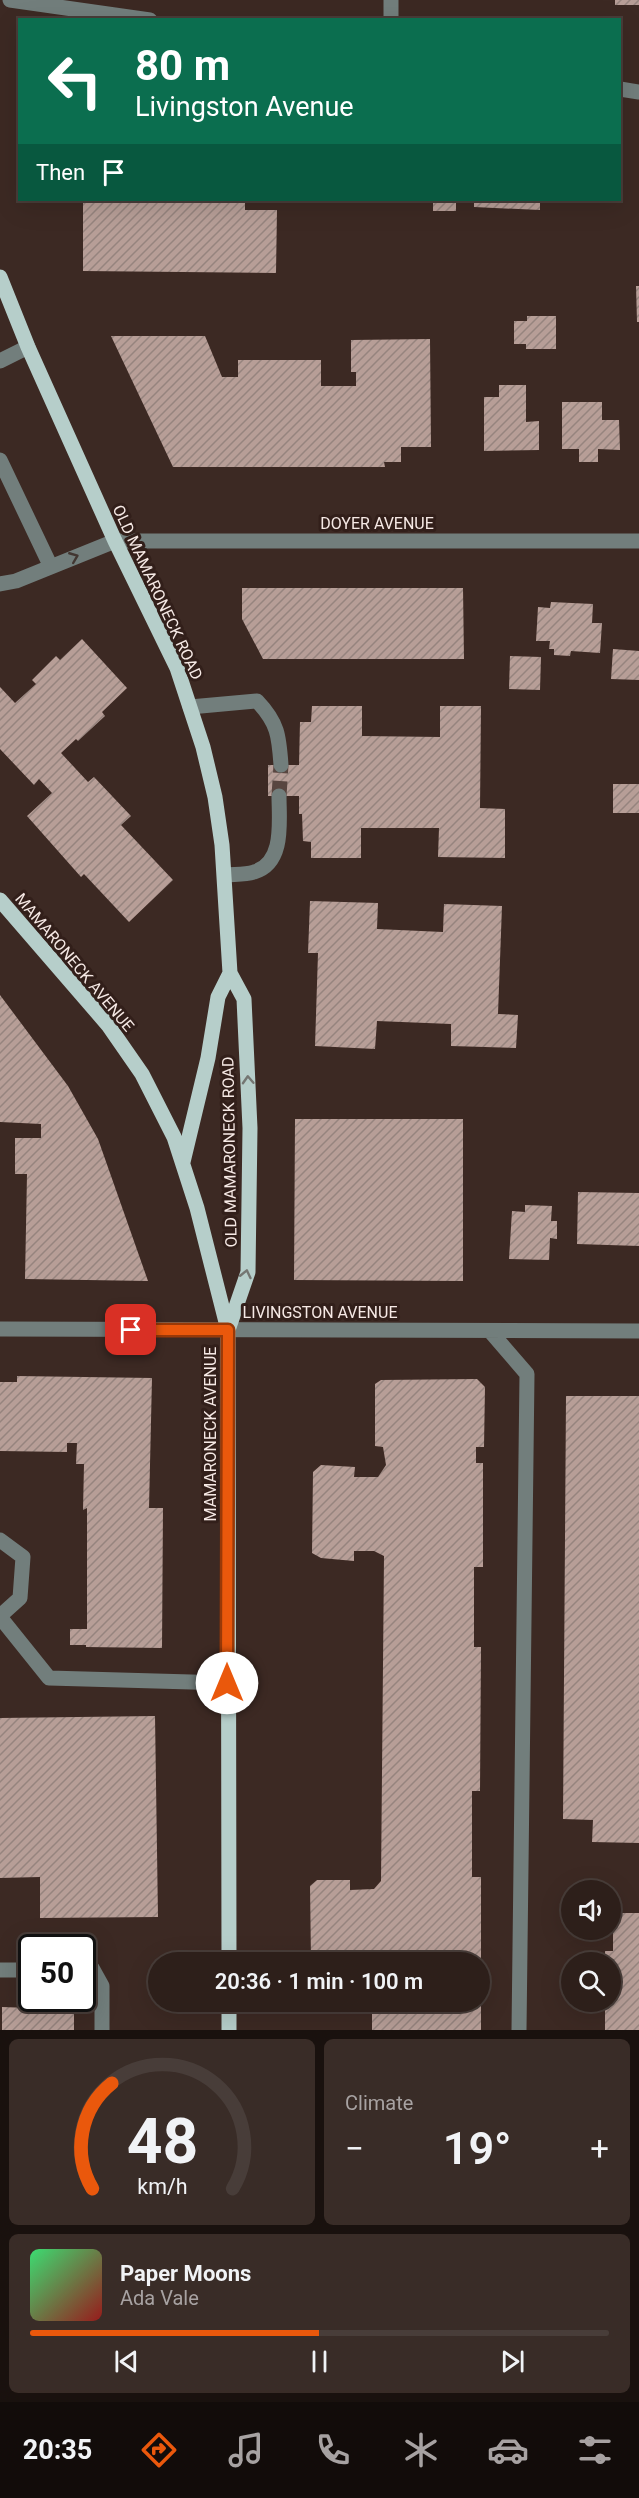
<!DOCTYPE html>
<html lang="en">
<head>
<meta charset="utf-8">
<style>
	:root { --surface:#2d1f1a; --page:#392c27; --text:#f1f3f6; --muted:#a7a2a2; --line:#483d39; --accent:#ea580c }
	body { margin:0; font-family:Roboto,sans-serif; background:var(--page); color:var(--text); height:100vh; display:flex; flex-direction:column; font-size:22px; white-space:nowrap }
	* { box-sizing:border-box; margin:0 }
	p { font-size:20px; color:var(--muted) }
	.icon { flex:none; width:33px; height:33px; fill:none; stroke:currentColor; stroke-width:2; stroke-linecap:round; stroke-linejoin:round }
	.map { position:relative; height:2030px; overflow:hidden }
	.details { display:flex; flex-direction:column; gap:9px; padding:9px; background:#19110e; flex:1 }
	.details>* { flex:none }
	.banner { position:absolute; left:18px; top:18px; width:603px; height:183px; border-radius:0px; box-shadow:0 6px 24px #0002,0 0 0 2px var(--line); background:#0b6e4f; color:#fff; overflow:hidden }
	.tools { position:absolute; left:561px; top:1880px; display:grid; gap:12px }
	.tools a { display:grid; place-items:center; width:60px; height:60px; border-radius:50%; background:var(--surface); box-shadow:0 6px 24px #0002,0 0 0 2px var(--line); font-size:30px }
	.speed { position:absolute; left:18px; top:1934px; display:flex; gap:12px; font-size:30px; font-weight:700; text-align:center }
	.speed>* { display:grid; place-content:center; width:78px; height:78px; border-radius:50%; background:var(--surface); box-shadow:0 6px 24px #0002,0 0 0 2px var(--line); line-height:1 }
	.speed .limit { border:3px solid #111; border-radius:9px; background:#fff; color:#111 }
	.pin { position:absolute; display:grid; place-items:center; width:51px; height:51px; color:#fff; margin:-26px; border-radius:12px; box-shadow:0 3px 9px #0006 }
	.me { position:absolute; width:66px; margin:-33px; rotate:0deg; stroke-linejoin:round; filter:drop-shadow(0 0 4px #0008) }
	.turn { display:flex; align-items:center; gap:21px; height:126px; padding:0 18px; font-size:27px }
	.turn .icon { width:78px; height:78px; stroke-width:2.5 }
	.turn b { display:block; font-size:42px; line-height:51px }
	.then { display:flex; align-items:center; height:57px; padding:0 18px; background:#0003; gap:12px; font-size:22px }
	.big { font-size:45px; font-weight:600; line-height:1.1 }
	.details .card { flex:1; display:flex; flex-direction:column; justify-content:center; gap:9px; min-width:0; padding:0 21px; border-radius:9px; background:var(--page) }
	.details .dial { align-items:center; gap:0 }
	.dial svg { height:156px; overflow:visible; fill:none; stroke:var(--line); stroke-width:7; stroke-linecap:round; text-anchor:middle }
	.dial text { fill:var(--text); stroke:none }
	.song { display:flex; align-items:center; gap:18px }
	.cover { width:72px; height:72px; border-radius:9px; background:linear-gradient(135deg,hsl(140 70% 55%),hsl(0 70% 35%)) }
	.played { height:6px; border-radius:3px; background:linear-gradient(90deg,var(--accent) 50%,var(--line) 50%) }
	.keys { display:flex; justify-content:space-around; direction:ltr }
	.heat { display:flex; justify-content:space-between; align-items:center; font-size:33px; direction:ltr }
	.details .tiles { flex:1; display:grid; gap:9px; grid-template-columns:1fr 1fr }
	.card:last-child { grid-column:span 2 }
	.trip { position:absolute; left:148px; top:1952px; width:342px; height:60px; border-radius:30px; background:var(--surface); box-shadow:0 6px 24px #0002,0 0 0 2px var(--line); font-weight:600; line-height:60px; text-align:center }
	.menu { display:flex; height:96px; justify-content:space-around; align-items:center; background:#120c0a; color:var(--muted) }
	.menu .icon { width:42px; height:42px }
	.menu .selected { color:var(--accent) }
	.menu b { font-size:27px; color:var(--text) }
	.map>svg:first-child { display:block }
</style>
</head>
<body>
<div class="map">
<svg width="639" height="2030" viewBox="0 0 639 2030">
	<defs>
		<pattern id="building-hatch" width="6" height="6" patternUnits="userSpaceOnUse" patternTransform="scale(1.5)"><rect width="6" height="6" fill="#b79e97"/><path d="M-1 1l2-2M0 6l6-6M5 7l2-2" fill="none" stroke="#96847e"/></pattern>
	</defs>
	<rect width="100%" height="100%" fill="#3c2923"/>
	<path fill="url(#building-hatch)" d="M615 0H639V5H615Z
		M83 200H245V210H277L276 273 83 271Z
		M433 200H456V211H433Z
		M474 200H540V210L474 207Z
		M636 286H639V322H637Z
		M527 316H556V349H526V344H514V321H527Z
		M111 336H205L222 377H238V360H321V386H356V372H351V340L430 339 431 447H401V462H384L385 467H173Z
		M499 385H526V422L539 421V450L484 451V397H499Z
		M562 402H602V420H619L620 450 598 449V462H579V449H562Z
		M242 588H463L464 659H263L242 619Z
		M551 602 593 604 592 623H602L600 653 571 651 570 656 554 655V649H549L550 641H536L538 607 550 608Z
		M82 639 127 688 102 712 105 716 78 741 76 739 61 753 88 782 94 777 131 816 121 825 173 880 129 922 84 874 81 877 27 816 52 793 39 779 34 785 0 749V687L15 703 36 684 32 680 56 656 60 660Z
		M613 649 639 651V680L611 679Z
		M510 656 541 657 540 690 509 689Z
		M312 706H362V736L440 737V706H481L480 808 505 809V858L438 857 439 828H361V858H311V842L303 841 302 814H299V796H268V765H299L300 722H311Z
		M613 784H639V813H613Z
		M310 901 378 903 377 929 443 932 444 904 502 906 498 1014 518 1015 516 1048 451 1046V1024L377 1021 375 1049 315 1046 318 953H308Z
		M0 995 68 1086 98 1139 148 1281 25 1279 27 1174H15V1138H41V1124L0 1122Z
		M295 1119H463V1281L294 1280Z
		M578 1192 639 1193V1246L577 1244Z
		M525 1205 552 1206 551 1221H557V1239L550 1238 549 1260 509 1259 512 1211 525 1212Z
		M17 1376 152 1378 149 1508H163L162 1648 86 1647V1645H70V1629H87V1508L83 1510 84 1464H76L77 1443H67V1452L0 1451V1382H17Z
		M477 1379 485 1387 484 1447H476V1463H483V1567H474V1647H481L480 1791H472V1877H481V1962H311L310 1886 317 1880H350V1890L374 1889 381 1881 384 1556 374 1551H354V1561L321 1558 312 1553 313 1472 321 1465 355 1467 354 1477H378L386 1465 383 1447 375 1446V1384L381 1380Z
		M566 1396H639V1843L592 1842 593 1820 563 1819Z
		M155 1716 158 1917 40 1918V1877L0 1878V1718Z
		M613 1913H639V2030H605V2001H610V1962H605V1951H613Z
		M30 2000 70 2001 71 2003H74V2030H2V2007L30 2008Z
		M372 2001H481V2030H372Z"/>
	<g fill="none" stroke-linecap="round" stroke-linejoin="round">
		<path stroke="#584640" stroke-width="15" stroke-dasharray="15 8" stroke-linecap="butt" d="M279 796 281 765"/>
		<path stroke="#727e7c" stroke-width="15" d="M10 0 150 20
			M391 20V0
			M620 89 639 92
			M0 361 28 347
			M0 460 51 567
			M0 584 16 581 115 541H639
			M190 707 257 701C278 723 279 736 281 765
			M225 875C234 874 245 875 254 872 285 863 279 821 279 796
			M0 1329 639 1331
			M490 1331 527 1374 519 2030
			M0 1540 23 1557 20 1598 0 1616
			M0 1617 49 1678 227 1683
			M82 1969 92 1968 102 1986V2030
			M0 1970H32"/>
		<path stroke="#b6ceca" stroke-width="15" d="M0 277 28 347 115 541 177 668 203 747 215 797 222 845 230 973 244 999 250 1128 248 1272 228 1330
			M0 900 108 1025 142 1074 174 1137 197 1208 228 1330 229 1962
			M183 1162 208 1058 218 997 230 973
			M229 2001V2030"/>
	</g>
	<defs><path id="oneway-chevron" d="M-2-3.5L2.5 0L-2 3.5" fill="none" stroke-width="1.6" stroke-linecap="round" stroke-linejoin="round" transform="scale(1.5)"/></defs>
	<use stroke="#423732" href="#oneway-chevron" transform="translate(74 557) rotate(-22)"/>
	<g stroke="#747672">
		<use href="#oneway-chevron" transform="translate(248 1080) rotate(-93)"/>
		<use href="#oneway-chevron" transform="translate(246 1274) rotate(-77)"/>
	</g>
	<g fill="none" stroke-linecap="round" stroke-linejoin="round">
		<defs>
			<path id="route" d="M131 1330H228L227 1683"/>
		</defs>
		<use href="#route" stroke="#983908" stroke-width="15"/>
		<use href="#route" stroke="#ea580c" stroke-width="10"/>
	</g>
	<g text-anchor="middle" stroke-width="6" stroke-linejoin="round" paint-order="stroke">
		<g font-size="16" fill="#f6e9e5" stroke="#321f1a">
			<text x="377" y="529">DOYER AVENUE</text>
			<text transform="translate(158 592) rotate(65)" y="6">OLD MAMARONECK ROAD</text>
			<text transform="translate(75 962) rotate(50)" y="6">MAMARONECK AVENUE</text>
			<text transform="translate(229 1152) rotate(-91)" y="6">OLD MAMARONECK ROAD</text>
			<text x="320" y="1318">LIVINGSTON AVENUE</text>
			<text transform="translate(210 1434) rotate(-90)" y="6">MAMARONECK AVENUE</text>
		</g>
	</g>
</svg>
<div class="tools">
<a><svg class="icon" aria-label="sound" viewBox="0 0 24 24"><path d="M4 9h4l5-4v14l-5-4H4zM17 9q2 3 0 6"/></svg></a>
<a><svg class="icon" aria-label="search" viewBox="0 0 24 24"><circle cx="10" cy="10" r="6"/><path d="M15 15l6 6"/></svg></a>
</div>
<div class="speed"><div class="limit">50</div></div>
<div class="pin" style="left:131px;top:1330px;background:#d93025"><svg class="icon" aria-label="arrive" viewBox="0 0 24 24"><path d="M6 21V4h12l-3 4 3 4H6"/></svg></div>
<svg class="me" style="left:227px;top:1683px" viewBox="-20 -20 40 40"><circle r="19" fill="#fff"/><path d="M0-13L10 11 0 6-10 11z" fill="#ea580c"/></svg>
<div class="trip">20:36 · 1 min · 100 m</div>
<div class="banner">
<div class="turn"><svg class="icon" aria-label="left" viewBox="0 0 24 24"><path d="M17 20v-9H6M10 6l-5 5 5 5"/></svg><div><b>80 m</b>Livingston Avenue</div></div>
<div class="then">Then<svg class="icon" aria-label="arrive" viewBox="0 0 24 24"><path d="M6 21V4h12l-3 4 3 4H6"/></svg></div>
</div>
</div>
<section class="details">
<div class="tiles">
<div class="card dial"><svg viewBox="0 0 100 80">
<path d="M14 69A42 42 0 1 1 86 69"/>
<path d="M14 69A42 42 0 0 1 24 15" stroke="#ea580c"/>
<text x="50" y="56" font-size="32" font-weight="700">48</text>
<text x="50" y="72" font-size="11">km/h</text>
</svg></div>
<div class="card"><p>Climate</p>
<div class="heat"><a>−</a><b class="big">19°</b><a>+</a></div>
</div>
<div class="card">
<div class="song"><i class="cover"></i><div><b>Paper Moons</b><p>Ada Vale</p></div></div>
<div class="played"></div>
<div class="keys"><svg class="icon" aria-label="previous" viewBox="0 0 24 24"><path d="M18 5L8 12l10 7zM5 5v14"/></svg><svg class="icon" aria-label="pause" viewBox="0 0 24 24"><path d="M8 5v14M16 5v14"/></svg><svg class="icon" aria-label="next" viewBox="0 0 24 24"><path d="M6 5l10 7-10 7zM19 5v14"/></svg></div>
</div>
</div>
</section>
<nav class="menu">
<b>20:35</b>
<svg class="icon selected" aria-label="directions" viewBox="0 0 24 24"><path d="M12 3l9 9-9 9-9-9zM9 14v-3h6M13 9l2 2-2 2"/></svg>
<svg class="icon" aria-label="music" viewBox="0 0 24 24"><path d="M9 18V5l10-2v13"/><circle cx="6" cy="18" r="3"/><circle cx="16" cy="16" r="3"/></svg>
<svg class="icon" aria-label="phone" viewBox="0 0 24 24"><path d="M5 4h4l2 5-3 2q2 4 5 5l2-3 5 2v4C11 20 4 13 5 4z"/></svg>
<svg class="icon" aria-label="climate" viewBox="0 0 24 24"><path d="M12 3v18M4 7l16 10M4 17L20 7"/></svg>
<svg class="icon" aria-label="car" viewBox="0 0 24 24"><path d="M5 17H2v-5l4-1 3-4h7l3 4 3 1v5h-3M9 17h6M6 11h13"/><circle cx="7" cy="17" r="2"/><circle cx="17" cy="17" r="2"/></svg>
<svg class="icon" aria-label="filters" viewBox="0 0 24 24"><path d="M4 7h16M4 17h16"/><circle cx="9" cy="7" r="2"/><circle cx="15" cy="17" r="2"/></svg>
</nav>
</body>
</html>
